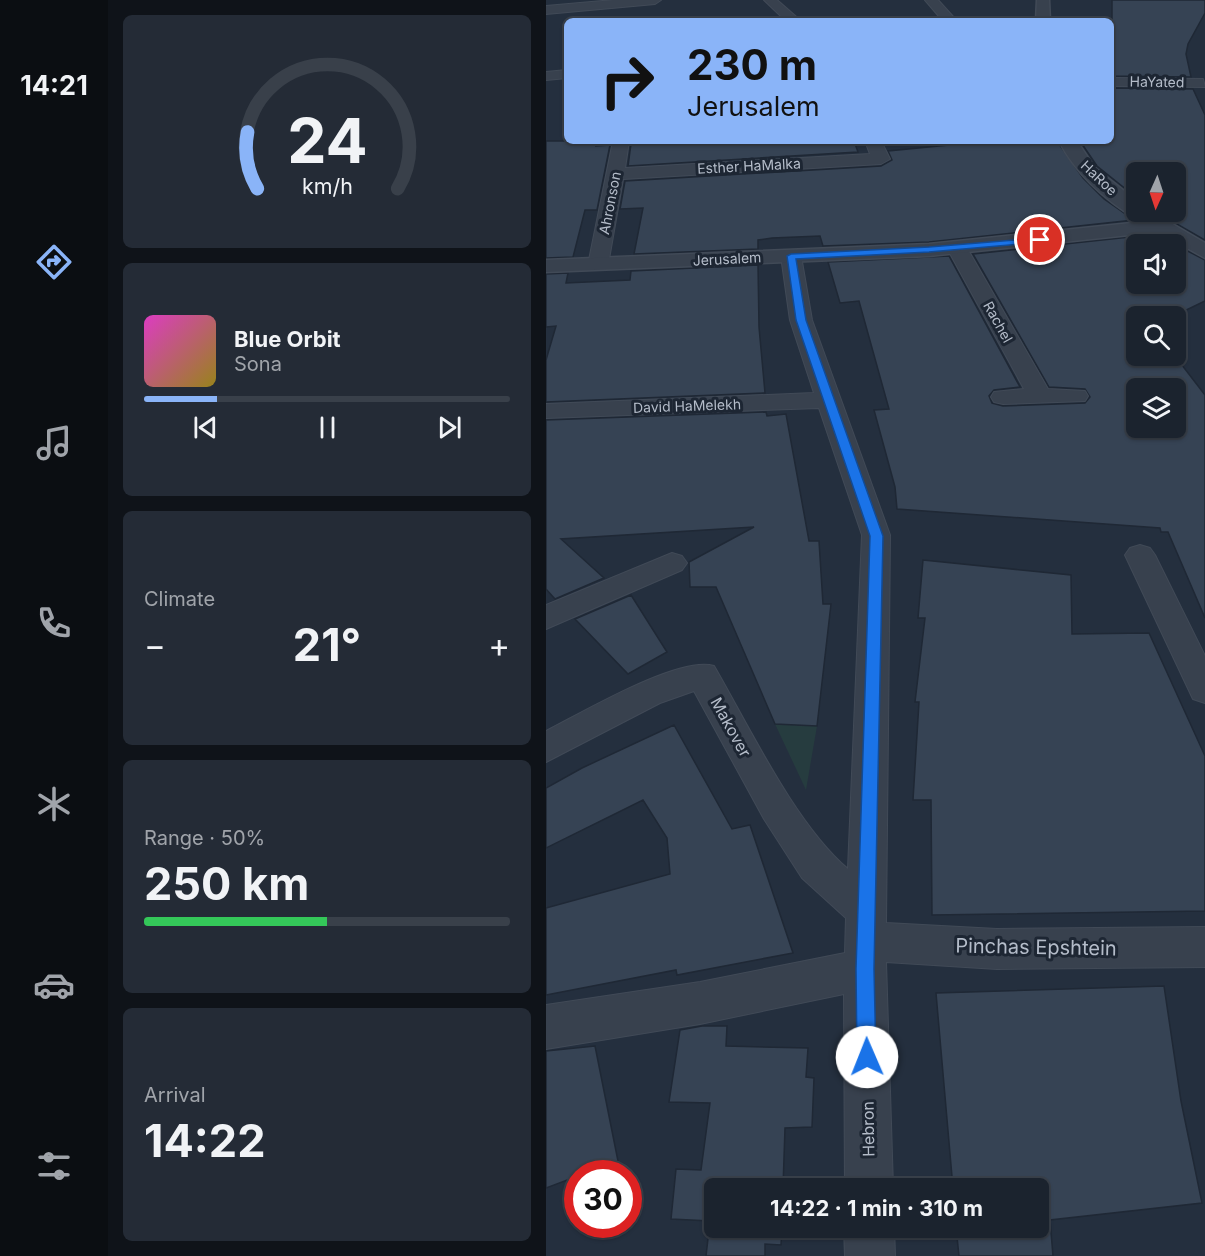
<!DOCTYPE html>
<html lang="en">
<head>
<meta charset="utf-8">
<style>
	:root { --surface:#1b232e; --page:#242b36; --text:#f1f3f6; --muted:#a0a4aa; --line:#39404a; --accent:#8ab4f8 }
	body { margin:0; font-family:Inter,sans-serif; background:var(--page); color:var(--text); height:100vh; display:flex; flex-direction:column; font-size:22px; white-space:nowrap }
	* { box-sizing:border-box; margin:0 }
	p { font-size:20px; color:var(--muted) }
	.icon { flex:none; width:33px; height:33px; fill:none; stroke:currentColor; stroke-width:2; stroke-linecap:round; stroke-linejoin:round }
	.map { position:relative; flex:1; overflow:hidden }
	.panel { display:flex; flex-direction:column; gap:15px; padding:15px; background:#0f1319; width:438px }
	.panel>* { flex:none }
	.top-card { position:absolute; left:18px; top:18px; width:550px; height:126px; border-radius:9px; box-shadow:0 2px 4px #0004,0 0 0 2px var(--line); background:#8ab4f8; color:#111; overflow:hidden }
	.needle { width:39px; rotate:183deg }
	.controls { position:absolute; left:580px; top:162px; display:grid; gap:12px }
	.controls a { display:grid; place-items:center; width:60px; height:60px; border-radius:9px; background:var(--surface); box-shadow:0 2px 4px #0004,0 0 0 2px var(--line); font-size:30px }
	.speed { position:absolute; left:18px; top:1160px; display:flex; gap:12px; font-size:30px; font-weight:700; text-align:center }
	.speed>* { display:grid; place-content:center; width:78px; height:78px; border-radius:50%; background:var(--surface); box-shadow:0 2px 4px #0004,0 0 0 2px var(--line); line-height:1 }
	.speed .limit { border:9px solid #d22; background:#fff; color:#111 }
	.pin { position:absolute; display:grid; place-items:center; width:51px; height:51px; color:#fff; margin:-26px; border:3px solid #fff; border-radius:50%; box-shadow:0 2px 6px #0007 }
	.me { position:absolute; width:66px; margin:-33px; rotate:359deg; stroke-linejoin:round; filter:drop-shadow(0 0 4px #0008) }
	.turn { display:flex; align-items:center; gap:21px; height:126px; padding:0 24px; font-size:27px }
	.turn .icon { width:78px; height:78px; stroke-width:2.5 }
	.turn b { display:block; font-size:42px; line-height:51px }
	.big { font-size:45px; font-weight:700; line-height:1.1 }
	.panel .widget { flex:1; display:flex; flex-direction:column; justify-content:center; gap:9px; min-width:0; padding:0 21px; border-radius:9px; background:var(--page) }
	.panel .dial { align-items:center; gap:0 }
	.dial svg { height:156px; overflow:visible; fill:none; stroke:var(--line); stroke-width:7; stroke-linecap:round; text-anchor:middle }
	.dial text { fill:var(--text); stroke:none }
	.song { display:flex; align-items:center; gap:18px }
	.cover { width:72px; height:72px; border-radius:9px; background:linear-gradient(135deg,hsl(310 70% 55%),hsl(50 70% 35%)) }
	.played { height:6px; border-radius:3px; background:linear-gradient(90deg,var(--accent) 20%,var(--line) 20%) }
	.keys { display:flex; justify-content:space-around; direction:ltr }
	.heat { display:flex; justify-content:space-between; align-items:center; font-size:33px; direction:ltr }
	.charge { height:9px; border-radius:4px; background:linear-gradient(90deg,#34c759 50%,var(--line) 0) }
	.trip { position:absolute; left:158px; top:1178px; width:345px; height:60px; border-radius:9px; background:var(--surface); box-shadow:0 2px 4px #0004,0 0 0 2px var(--line); font-weight:700; line-height:60px; text-align:center }
	main { display:flex; flex:1; min-height:0 }
	.tab-bar { display:flex; flex-direction:column; width:108px; justify-content:space-around; align-items:center; background:#0b0e12; color:var(--muted) }
	.tab-bar .icon { width:42px; height:42px }
	.tab-bar .on { color:var(--accent) }
	.tab-bar b { font-size:27px; color:var(--text) }
	.map>svg:first-child { display:block }
</style>
</head>
<body>
<main>
<nav class="tab-bar">
<b>14:21</b>
<svg class="icon on" aria-label="directions" viewBox="0 0 24 24"><path d="M12 3l9 9-9 9-9-9zM9 14v-3h6M13 9l2 2-2 2"/></svg>
<svg class="icon" aria-label="music" viewBox="0 0 24 24"><path d="M9 18V5l10-2v13"/><circle cx="6" cy="18" r="3"/><circle cx="16" cy="16" r="3"/></svg>
<svg class="icon" aria-label="phone" viewBox="0 0 24 24"><path d="M5 4h4l2 5-3 2q2 4 5 5l2-3 5 2v4C11 20 4 13 5 4z"/></svg>
<svg class="icon" aria-label="climate" viewBox="0 0 24 24"><path d="M12 3v18M4 7l16 10M4 17L20 7"/></svg>
<svg class="icon" aria-label="car" viewBox="0 0 24 24"><path d="M5 17H2v-5l4-1 3-4h7l3 4 3 1v5h-3M9 17h6M6 11h13"/><circle cx="7" cy="17" r="2"/><circle cx="17" cy="17" r="2"/></svg>
<svg class="icon" aria-label="filters" viewBox="0 0 24 24"><path d="M4 7h16M4 17h16"/><circle cx="9" cy="7" r="2"/><circle cx="15" cy="17" r="2"/></svg>
</nav>
<section class="panel">
<div class="widget dial"><svg viewBox="0 0 100 80">
<path d="M14 69A42 42 0 1 1 86 69"/>
<path d="M14 69A42 42 0 0 1 9 40" stroke="#8ab4f8"/>
<text x="50" y="56" font-size="32" font-weight="700">24</text>
<text x="50" y="72" font-size="11">km/h</text>
</svg></div>
<div class="widget">
<div class="song"><i class="cover"></i><div><b>Blue Orbit</b><p>Sona</p></div></div>
<div class="played"></div>
<div class="keys"><svg class="icon" aria-label="previous" viewBox="0 0 24 24"><path d="M18 5L8 12l10 7zM5 5v14"/></svg><svg class="icon" aria-label="pause" viewBox="0 0 24 24"><path d="M8 5v14M16 5v14"/></svg><svg class="icon" aria-label="next" viewBox="0 0 24 24"><path d="M6 5l10 7-10 7zM19 5v14"/></svg></div>
</div>
<div class="widget"><p>Climate</p>
<div class="heat"><a>−</a><b class="big">21°</b><a>+</a></div>
</div>
<div class="widget"><p>Range · 50%</p><b class="big">250 km</b><div class="charge"></div></div>
<div class="widget"><p>Arrival</p><b class="big">14:22</b></div>
</section>
<div class="map">
<svg width="659" height="1256" viewBox="0 0 659 1256">
	<rect width="100%" height="100%" fill="#242f3e"/>
	<path fill="#263c3f" d="M229 724 271 726 260 790Z"/>
	<path fill="#364354" stroke="#1f2835" stroke-width="1.5" fill-rule="evenodd" d="M566 0H659V13L642 44 640 54 645 77 566 76Z
		M566 88 647 89 659 115V240L610 212H630V172H591V198L551 166 534 141H566Z
		M0 141H52L50 146 64 145 51 210H39L27 257 0 258Z
		M134 141H308L312 152 82 166 85 144Z
		M444 141H511L537 178 558 199 588 220 383 242 277 246 274 236 226 238 212 240V249L88 254 97 208 74 209 79 181 335 166 346 160 342 151Z
		M612 234 630 244H591V284H630V245L659 260V301L628 316H591V356H629L659 395V618L622 532H615L614 528 351 509 349 487 328 410 343 409 313 301 294 303 282 262 403 256 474 387 448 390 443 396 446 403 457 406 539 403 544 397 539 389 503 387 427 254ZM591 388H630V428H591Z
		M212 265 213 327 219 393 0 402V360L10 326 0 327V274L22 273 20 283 84 280 85 271Z
		M220 412 221 416 240 414 263 541H273L277 604H285L271 726 229 724 170 587H144L143 562 208 527 15 539 58 578 9 599 0 589V420Z
		M377 560 525 575 526 634 603 633 659 756V911L386 915 385 800H367L373 702H369L379 618H372Z
		M85 595 121 652 82 674 29 619Z
		M128 725 186 829 204 825 247 953 131 975 130 970 0 995V908L124 874 121 838 97 800 0 848V788L36 768Z
		M618 986 635 1101 656 1203 504 1220 507 1256H413L410 1227H492V1188H407L390 993Z
		M156 1026H181L180 1046 262 1048 260 1077 268 1078 266 1127 239 1128 237 1188H168V1227H236L235 1245 219 1244V1256H160L164 1221 125 1219 130 1169 155 1170 164 1103 123 1102 134 1030Z
		M49 1046 72 1161 40 1173H32V1176L0 1188V1051Z"/>
	<g fill="none" stroke-linecap="round" stroke-linejoin="round">
		<defs>
			<path id="minor" d="M68 0H115L109 4 0 14V6Z
				M218 0H231L255 21H240Z
				M379 0H392L411 21H397Z
				M21 70V78L0 80V72Z
				M566 78 657 79 659 87 566 86Z
				M67 141H83L79 168 324 154 319 141H335L344 159 335 164 77 179 62 265 59 269H45L42 265Z
				M411 242 418 244 421 248 502 389 539 391 542 396 539 401 457 404 448 402 445 397 448 392 478 389 401 248 404 244Z
				M245 250 252 252 255 256 266 320 344 535 340 923 451 929 659 927V967L451 969 340 962 347 1188H299L298 994 154 1024 0 1049V1005L154 982 299 953 300 918 256 878 218 819 148 691 114 703 0 762V731C34 714 133 655 168 666 204 728 249 824 302 869L316 535 273 408 0 418V404L268 393 244 320 235 256 238 252Z
				M594 545 604 548 609 555 659 656V703L647 699 579 555 584 548Z
				M126 553 136 556 141 563 136 570 0 629V605Z
				M298 1227H348L349 1256H299Z"/>
			<path id="tertiary" d="M491 0H503L504 21H490Z
				M513 141H531L549 168 591 201V212H606L659 243V258L612 232 383 256 0 272V260L383 244 595 222C562 202 531 176 513 141Z"/>
		</defs>
		<use href="#minor" stroke="#414a57" stroke-width="2"/>
		<use href="#tertiary" stroke="#414a57" stroke-width="3"/>
		<use href="#minor" fill="#38414e" fill-rule="evenodd"/>
		<use href="#tertiary" fill="#38414e" fill-rule="evenodd"/>
	</g>
	<path fill="#1a73e8" stroke="#114b97" stroke-width="1.5" d="M494 238 497 242 383 252 250 259 260 320 337 536 328 969 330 1057 328 1064 321 1066 314 1064 311 1057 310 969 324 536 250 320 241 256 245 254 383 247Z"/>
	<g text-anchor="middle" stroke-width="6" stroke-linejoin="round" paint-order="stroke">
		<g font-size="14" fill="#b4bcc9" stroke="#1d2633">
			<text transform="translate(611 82) rotate(1)" y="5">HaYated</text>
			<text transform="translate(203 166) rotate(-3)" y="5">Esther HaMalka</text>
			<text transform="translate(553 178) rotate(43)" y="5">HaRoe</text>
			<text transform="translate(64 203) rotate(-79)" y="5">Ahronson</text>
			<text transform="translate(181 259) rotate(-3)" y="5">Jerusalem</text>
			<text transform="translate(452 322) rotate(61)" y="5">Rachel</text>
			<text transform="translate(141 406) rotate(-2)" y="5">David HaMelekh</text>
		</g>
		<g font-size="16" fill="#b4bcc9" stroke="#1d2633">
			<text transform="translate(185 727) rotate(61)" y="6">Makover</text>
			<text transform="translate(322 1129) rotate(-91)" y="6">Hebron</text>
		</g>
		<g font-size="20" fill="#b4bcc9" stroke="#1d2633">
			<text transform="translate(490 947) rotate(1)" y="7">Pinchas Epshtein</text>
		</g>
	</g>
</svg>
<div class="controls">
<a><svg class="needle" viewBox="-14 -14 28 28"><path d="M0-13l5 13h-10z" fill="#e53935"/><path d="M0 13l5-13h-10z" fill="#a0a4aa"/></svg></a>
<a><svg class="icon" aria-label="sound" viewBox="0 0 24 24"><path d="M4 9h4l5-4v14l-5-4H4zM17 9q2 3 0 6"/></svg></a>
<a><svg class="icon" aria-label="search" viewBox="0 0 24 24"><circle cx="10" cy="10" r="6"/><path d="M15 15l6 6"/></svg></a>
<a><svg class="icon" aria-label="layers" viewBox="0 0 24 24"><path d="M12 4l9 5-9 5-9-5zM3 14l9 5 9-5"/></svg></a>
</div>
<div class="speed"><div class="limit">30</div></div>
<div class="pin" style="left:494px;top:240px;background:#d93025"><svg class="icon" aria-label="arrive" viewBox="0 0 24 24"><path d="M6 21V4h12l-3 4 3 4H6"/></svg></div>
<svg class="me" style="left:321px;top:1057px" viewBox="-20 -20 40 40"><circle r="19" fill="#fff"/><path d="M0-13L10 11 0 6-10 11z" fill="#1a73e8"/></svg>
<div class="trip">14:22 · 1 min · 310 m</div>
<div class="top-card">
<div class="turn"><svg class="icon" aria-label="right" viewBox="0 0 24 24"><path d="M7 20v-9h11M14 6l5 5-5 5"/></svg><div><b>230 m</b>Jerusalem</div></div>
</div>
</div>
</main>
</body>
</html>
